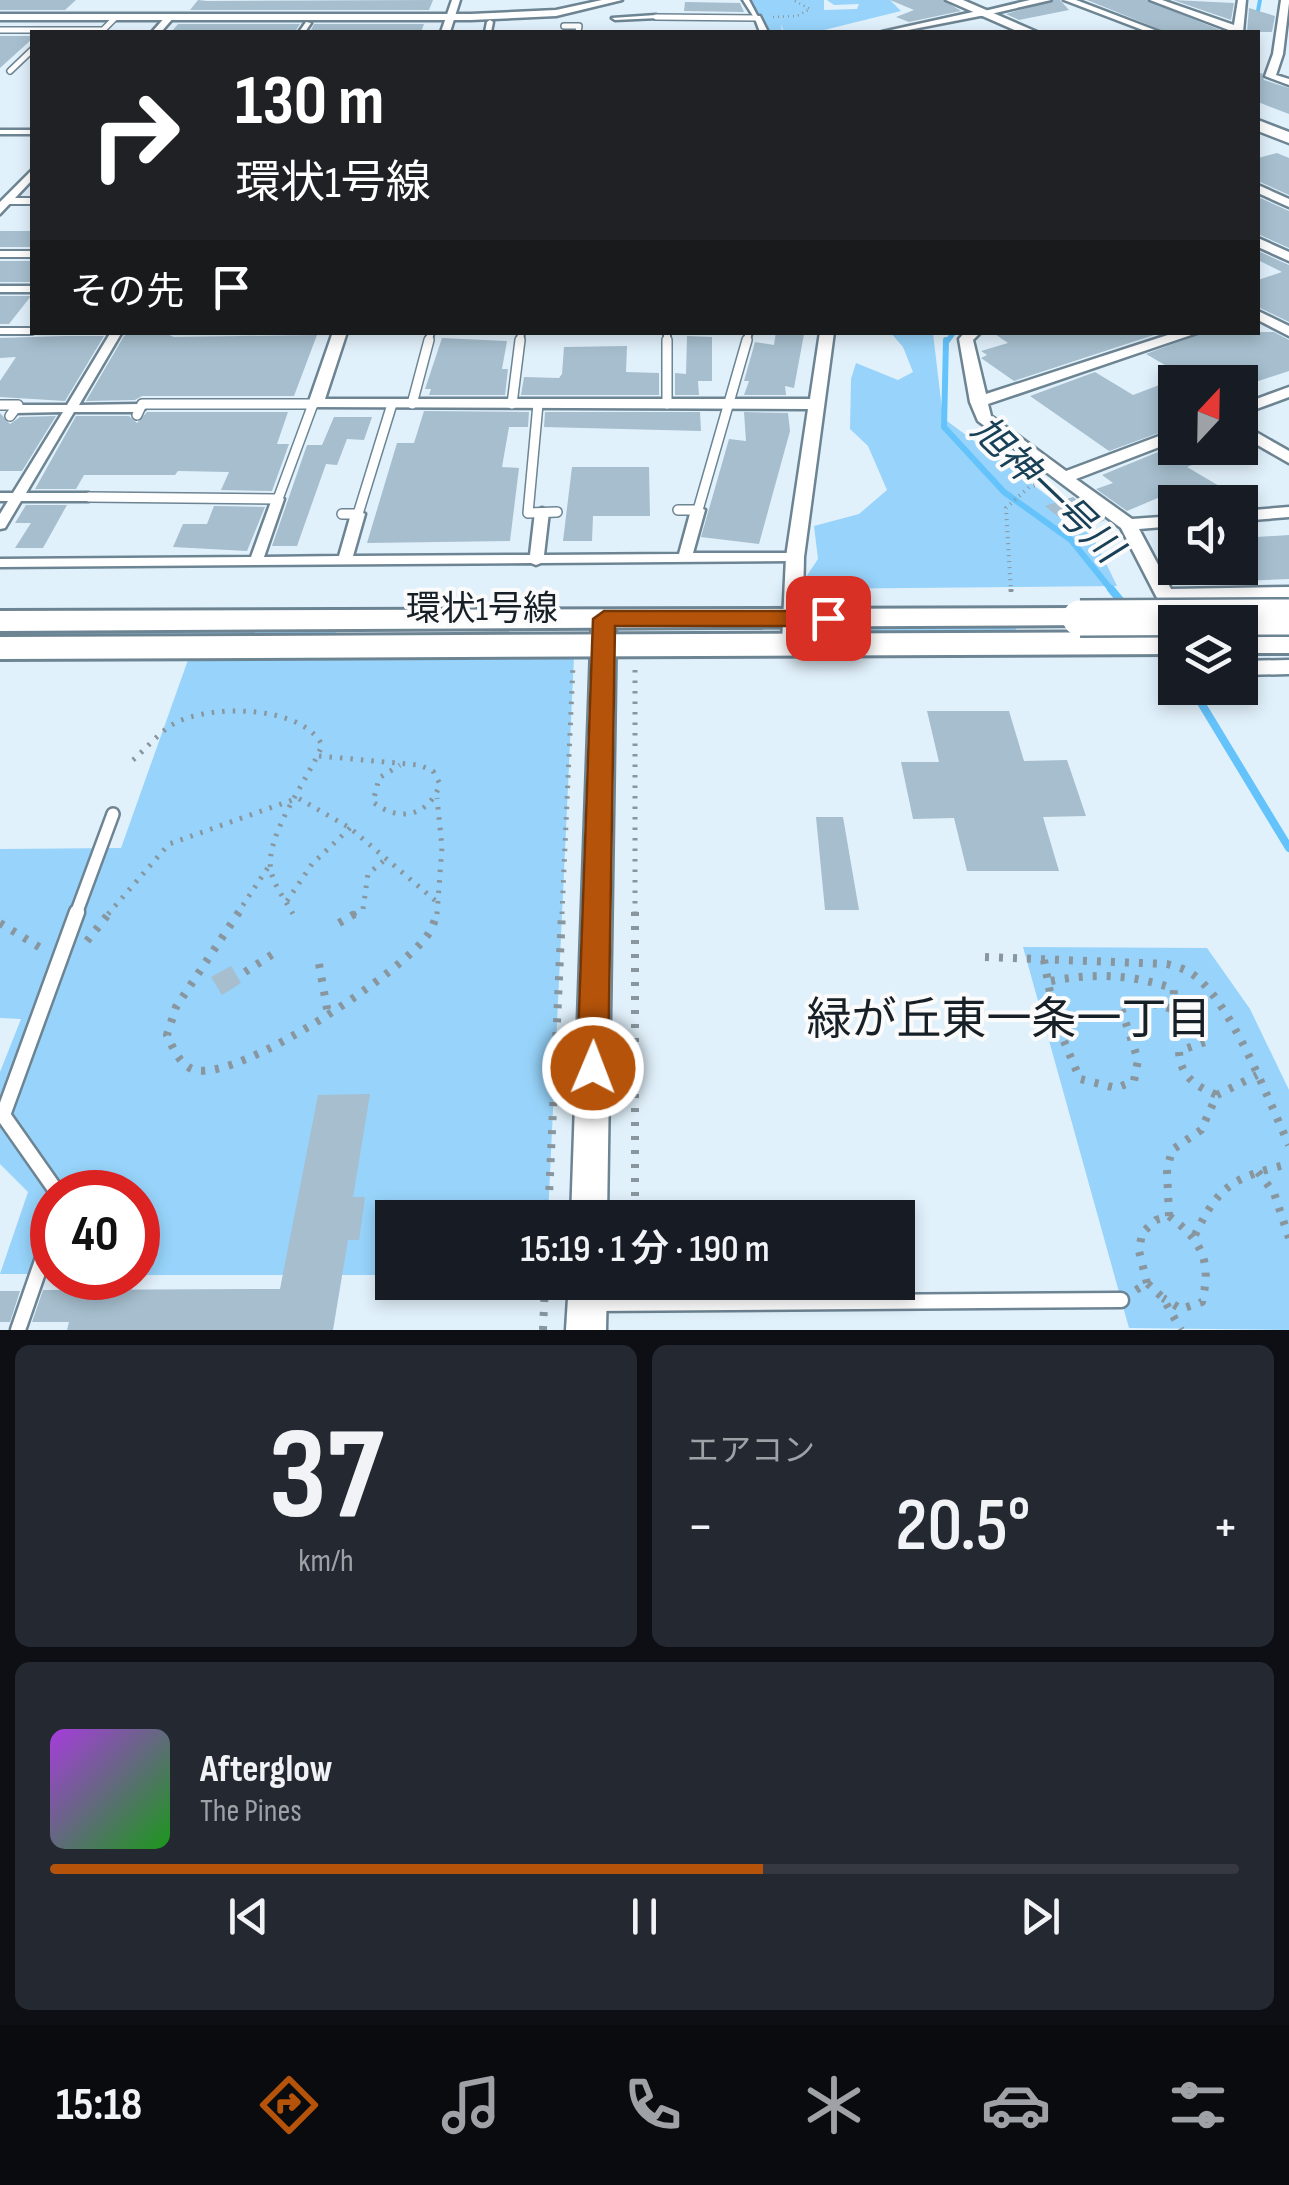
<!DOCTYPE html>
<html lang="ja">
<head>
<meta charset="utf-8">
<style>
	:root { --surface:#171b24; --page:#242831; --text:#f1f3f6; --muted:#9ea1a6; --line:#363941; --accent:#b45309 }
	body { margin:0; font-family:"Sofia Sans Condensed","Noto Sans JP",sans-serif; background:var(--page); color:var(--text); height:100vh; display:flex; flex-direction:column; font-size:38px; white-space:nowrap }
	* { box-sizing:border-box; margin:0 }
	p { font-size:32px; color:var(--muted) }
	.icon { flex:none; width:55px; height:55px; fill:none; stroke:currentColor; stroke-width:2; stroke-linecap:round; stroke-linejoin:round }
	.map { position:relative; height:1330px; overflow:hidden }
	.details { display:flex; flex-direction:column; gap:15px; padding:15px; background:#0d0f14; flex:1 }
	.details>* { flex:none }
	.top-card { position:absolute; left:30px; top:30px; width:1230px; height:305px; border-radius:0px; box-shadow:0 5px 15px #0003; background:#202124; color:#fff; overflow:hidden }
	.needle { width:65px; rotate:22deg }
	.fabs { position:absolute; left:1158px; top:365px; display:grid; gap:20px }
	.fabs a { display:grid; place-items:center; width:100px; height:100px; border-radius:0px; background:var(--surface); box-shadow:0 5px 15px #0003; font-size:50px }
	.speed { position:absolute; left:30px; top:1170px; display:flex; gap:20px; font-size:50px; font-weight:700; text-align:center }
	.speed>* { display:grid; place-content:center; width:130px; height:130px; border-radius:50%; background:var(--surface); box-shadow:0 5px 15px #0003; line-height:1 }
	.speed .limit { border:15px solid #d22; background:#fff; color:#111 }
	.pin { position:absolute; display:grid; place-items:center; width:85px; height:85px; color:#fff; margin:-42px; border-radius:20px; box-shadow:0 5px 15px #0006 }
	.me { position:absolute; width:110px; margin:-55px; rotate:1deg; stroke-linejoin:round; filter:drop-shadow(0 0 8px #0008) }
	.turn { display:flex; align-items:center; gap:35px; height:210px; padding:0 40px; font-size:45px }
	.turn .icon { width:130px; height:130px; stroke-width:2.5 }
	.turn b { display:block; font-size:70px; line-height:85px }
	.then { display:flex; align-items:center; height:95px; padding:0 40px; background:#0003; gap:20px; font-size:38px }
	.big { font-size:75px; font-weight:600; line-height:1.1 }
	.details .card { flex:1; display:flex; flex-direction:column; justify-content:center; gap:15px; min-width:0; padding:0 35px; border-radius:15px; background:var(--page) }
	.details .dial { align-items:center; gap:0 }
	.dial b { font-size:130px; line-height:1 }
	.song { display:flex; align-items:center; gap:30px }
	.cover { width:120px; height:120px; border-radius:15px; background:linear-gradient(135deg,hsl(280 70% 55%),hsl(120 70% 35%)) }
	.played { height:10px; border-radius:5px; background:linear-gradient(90deg,var(--accent) 60%,var(--line) 60%) }
	.keys { display:flex; justify-content:space-around; direction:ltr }
	.heat { display:flex; justify-content:space-between; align-items:center; font-size:55px; direction:ltr }
	.details .tiles { flex:1; display:grid; gap:15px; grid-template-columns:1fr 1fr }
	.card:last-child { grid-column:span 2 }
	.trip { position:absolute; left:375px; top:1200px; width:540px; height:100px; border-radius:0px; background:var(--surface); box-shadow:0 5px 15px #0003; font-weight:600; line-height:100px; text-align:center }
	.menu { display:flex; height:160px; justify-content:space-around; align-items:center; background:#090b0e; color:var(--muted) }
	.menu .icon { width:70px; height:70px }
	.menu .active { color:var(--accent) }
	.menu b { font-size:45px; color:var(--text) }
	.map>svg:first-child { display:block }
</style>
</head>
<body>
<div class="map">
<svg width="1289" height="1330" viewBox="0 0 1289 1330">
	<rect width="100%" height="100%" fill="#e1f1fb"/>
	<path fill="#97d3fa" d="M751 0H824V10L857 9 859 4 834 5 827 0H890L901 11 816 32H784L781 24 782 32H768Z
		M890 332 933 333 943 418 1088 526 1117 586 798 589 818 559 814 526 859 514 887 490 868 446 850 429 851 379 856 363 898 380 913 372 903 347Z
		M1015 627 1018 635H822L814 633V629Z
		M0 629H333L339 630 331 637 0 639Z
		M574 657 548 1217 392 1218V1275H138V1192H52V1274H0L28 1192 0 1164V1072L21 1019 0 1018V849L121 848 188 660Z
		M1023 947 1207 948 1250 1009 1289 1090V1330L1129 1328Z"/>
	<g fill="none" stroke-linecap="round" stroke-linejoin="round">
		<path stroke="#65c3fb" stroke-width="4" d="M1254 32 1260 0"/>
		<path stroke="#65c3fb" stroke-width="5" d="M946 343 954 332"/>
		<path stroke="#65c3fb" stroke-width="6" d="M946 340 944 427 1004 492 1071 540 1113 592"/>
		<path stroke="#65c3fb" stroke-width="8" d="M1111 589 1124 605
			M1159 647 1175 666
			M1192 688 1289 848"/>
	</g>
	<path fill="#a6bece" d="M0 0H76L65 10H0Z
		M198 0 207 1 433 0 429 10H190Z
		M890 0H943L961 11 909 22 896 17 914 10Z
		M1055 0H1060L1069 10 1019 20 1006 14Z
		M1087 0H1146L1225 32H1166Z
		M1173 0 1234 3 1231 20Z
		M685 2 740 3 744 12 684 11Z
		M1249 8 1275 16 1272 32H1247Z
		M178 24H300L296 30 270 32 172 31Z
		M314 24H424L421 32H362L311 30Z
		M0 36H32V39L0 68Z
		M1262 73 1264 80 1289 88V114L1258 102V74Z
		M1277 153 1289 158V195L1258 181V158Z
		M1258 197 1289 211V248L1258 234Z
		M0 231H32V247H0Z
		M1258 251 1289 265V322L1258 307V280L1282 272 1258 260Z
		M0 261H32V282H0Z
		M0 296H31L9 324H0Z
		M776 332 804 334 794 388 785 386 786 395H744L749 381H744L755 342 774 345Z
		M992 332H1163L1014 381 981 358 987 355 981 351 1008 343Z
		M1204 332H1274L1289 340V371L1240 387V382H1194L1146 354Z
		M131 333H164L174 337 317 335 294 396H142L135 400 86 401 124 336Z
		M64 336H104L65 401 0 397V381L16 357 0 358V338Z
		M687 336 712 337V381H698L699 395H675V373L686 374Z
		M442 338 507 341 502 369H508L505 395H429L431 389H425Z
		M627 346 626 372 659 373V395H521L524 377 559 378 562 374 564 347Z
		M1095 372 1133 395 1175 379V427L1109 451 1030 396Z
		M424 411 529 412 528 427H509L502 467 519 468 510 541 367 543 397 443H414Z
		M147 412H288L277 444H289L272 491 221 490 229 472 178 471 175 475H84L76 489H35L76 416H129L137 423Z
		M545 412H700L701 431 544 427Z
		M744 412 788 413 790 431 759 544 701 537 729 439 746 441Z
		M0 413 10 424 20 417 56 416 22 471H0Z
		M334 417H372L364 440 347 439 337 465 326 464 297 546H272L307 445H322Z
		M1175 445 1233 448 1187 467 1226 490 1200 502H1187L1172 492 1127 511 1096 489 1113 483 1102 475Z
		M572 467H649L650 516H593L592 541H563Z
		M1073 497 1105 520 1077 532 1045 506Z
		M26 505H67L43 548H15L31 523H15Z
		M214 506 265 507 247 551 173 547 183 524H207Z
		M1289 535V579L1240 581V538Z
		M927 711H1009L1024 761 1067 760 1086 816 1043 817 1059 871H967L954 818 913 819 901 762H939Z
		M816 817H843L859 910H825Z
		M231 966 241 983 222 995 211 977Z
		M370 1094 353 1197H365L359 1240H348L333 1330H67L69 1322H32L43 1290 280 1289 318 1095Z
		M0 1291H20L10 1322H0Z"/>
	<g fill="none" stroke-linecap="round" stroke-linejoin="round">
		<defs>
			<path id="service-far4" d="M656 17 757 18
				M564 26H579L578 32
				M0 30H103L116 17
				M10 71 32 50"/>
			<path id="service-far3" d="M8 201H32
				M0 254H32
				M0 331H32
				M667 332V343
				M428 343 431 332
				M520 343 521 332
				M746 343 749 332"/>
			<path id="service-far2" d="M667 340V404
				M412 404 429 340
				M512 404 520 340
				M538 404 528 513 557 512
				M0 405H18L10 416
				M137 415 142 404H314
				M89 497 278 499 313 404
				M678 510H698L747 340
				M342 514H358L392 404"/>
			<path id="service-far1" d="M76 914 113 814"/>
			<path id="service" d="M57 1192 3 1115 77 912
				M593 1304 1121 1300
				M18 1330 52 1232"/>
			<path id="pedestrian" d="M743 0H749L759 19H755Z
				M656 15 658 18 615 20 612 18Z
				M490 20 493 22 491 32H485L487 22Z
				M306 22 311 23 305 32H299Z
				M0 130H32V134H0Z
				M0 286H32V292H0Z
				M111 332H122L79 405 140 404 146 408 140 412H74L26 493H89L95 497 89 501H21L5 528 0 529V514L8 501H0V493H13L63 412 15 413 9 409 15 405H67Z
				M278 495 284 499 264 557 339 556 351 514 358 510 365 514 353 556 530 555 535 512 542 508 549 512 544 555 679 554 691 510 698 506 705 510 693 553H795L802 557 795 561 541 563 536 565 531 563 0 567V559L251 557 272 499Z"/>
			<path id="minor" d="M452 0H460L450 32H441Z
				M1064 0H1076L1160 32H1148Z
				M1150 0H1162L1234 25 1238 0H1246L1243 32H1234Z
				M1281 0H1289V3L1283 54 1276 75 1289 79V85L1265 76 1273 54Z
				M982 10 985 15 898 32H882Z
				M167 15 174 17 161 32H152Z
				M754 16H760L768 32H760Z
				M32 170V180L0 214V202Z
				M1258 185 1289 199V207L1258 193Z
				M1258 238 1289 252V261L1258 247Z
				M1258 311 1289 326V336L1258 320Z
				M333 332H347L325 399H810L820 332H834L804 557 802 643 799 648H785L782 643 786 557 808 409 311 407 308 404Z
				M965 332H981L973 340 986 394 1177 332H1200L988 404 991 416 1066 471 1175 430V441L1076 479 1132 519 1175 516V526L1139 529 1171 589 1289 587V599L1177 601 1189 622H1175V627H1172L1121 528 978 421 970 402 959 339Z
				M1289 387V397L1240 415V405Z
				M1240 423 1289 451V463L1240 435Z
				M1289 507V517L1240 521V511Z
				M1289 660V674L1240 675V661Z"/>
			<path id="tertiary" d="M602 0H622L556 16 471 20H0V14H471L556 10Z
				M1030 0H1051L982 16 976 13Z
				M604 611 616 619 607 1218H571L592 619Z
				M569 1282H607L606 1330H566Z"/>
			<path id="secondary" d="M946 0H963L1037 32H1019Z
				M1258 120 1289 132V143L1258 131Z"/>
			<path id="primary" d="M1080 608 1091 611 1096 618 1091 625 0 631V611Z
				M1240 631H1289V653H1240Z
				M1175 632V654L0 659V637Z"/>
		</defs>
		<use href="#service-far4" stroke="#6d8493" stroke-width="8"/>
		<use href="#service-far3" stroke="#6d8493" stroke-width="10"/>
		<use href="#service-far2" stroke="#6d8493" stroke-width="12"/>
		<use href="#service-far1" stroke="#6d8493" stroke-width="16"/>
		<use href="#service" stroke="#6d8493" stroke-width="19"/>
		<use href="#pedestrian" stroke="#6d8493" stroke-width="5"/>
		<use href="#minor" stroke="#6d8493" stroke-width="5"/>
		<use href="#tertiary" stroke="#6d8493" stroke-width="5"/>
		<use href="#secondary" stroke="#6d8493" stroke-width="5"/>
		<use href="#primary" stroke="#6d8493" stroke-width="6"/>
		<path stroke="#89969e" stroke-width="2.5" stroke-dasharray="1 4" stroke-linecap="butt" d="M773 17 797 16 810 9 793 0"/>
		<path stroke="#89969e" stroke-width="4" stroke-dasharray="1 5" stroke-linecap="butt" d="M1011 592 1006 508 1029 487 1039 484"/>
		<path stroke="#89969e" stroke-width="5" stroke-dasharray="2.5 8" stroke-linecap="butt" d="M1011 589V595
			M635 670V914
			M319 756 419 765 433 771 440 784C429 816 399 823 373 802L379 778 400 765
			M133 760C147 748 159 732 175 723 211 704 302 705 322 745 309 779 264 835 271 871 274 886 286 901 293 914
			M287 901 312 864 350 828
			M108 914 169 844 298 798 350 828 437 902
			M237 914 269 866
			M354 914 363 909 368 874 388 857
			M437 914 442 847 437 798
			M562 914 573 666"/>
		<path stroke="#89969e" stroke-width="8" stroke-dasharray="4 10" stroke-linecap="butt" d="M239 912 176 1007 167 1035C173 1048 180 1066 195 1070 240 1081 405 971 429 933 433 927 435 919 437 912
			M635 912V1218
			M0 923 44 950
			M339 923 358 912
			M87 941 110 912
			M985 957 1167 964C1174 966 1183 968 1189 972 1229 995 1269 1102 1289 1145
			M1044 960 1055 1020 1080 1079 1116 1088 1134 1081 1138 1060 1120 1005C1152 998 1184 1009 1205 1033V1042L1179 1051C1180 1076 1195 1086 1217 1095
			M319 964 328 1014
			M245 972 273 954
			M1051 981C1093 973 1133 974 1174 989L1173 1010
			M1258 1172 1274 1193 1289 1238
			M1169 1216 1167 1170 1172 1150 1201 1130 1217 1095 1257 1075
			M548 1218 562 912
			M1195 1235C1219 1184 1235 1177 1289 1164
			M1147 1283 1139 1251 1142 1233 1156 1220 1169 1216C1202 1241 1212 1261 1202 1302L1181 1309 1163 1298
			M1136 1290 1147 1283 1163 1298 1181 1330
			M543 1330 545 1282"/>
		<use href="#service-far4" stroke="#fff" stroke-width="5"/>
		<use href="#service-far3" stroke="#fff" stroke-width="6"/>
		<use href="#service-far2" stroke="#fff" stroke-width="9"/>
		<use href="#service-far1" stroke="#fff" stroke-width="11"/>
		<use href="#service" stroke="#fff" stroke-width="14"/>
		<use href="#pedestrian" fill="#fff" fill-rule="evenodd"/>
		<use href="#minor" fill="#fff" fill-rule="evenodd"/>
		<use href="#tertiary" fill="#fff" fill-rule="evenodd"/>
		<use href="#secondary" fill="#fff" fill-rule="evenodd"/>
		<use href="#primary" fill="#fff" fill-rule="evenodd"/>
		<defs>
			<path id="primary-bridge" d="M1080 618 1289 617"/>
		</defs>
		<use href="#primary-bridge" stroke="#6d8493" stroke-width="40" stroke-linecap="butt"/>
		<use href="#primary-bridge" stroke="#fff" stroke-width="35"/>
	</g>
	<path fill="#b45309" stroke="#753606" stroke-width="2.5" d="M604 611H828L838 618 828 626H615L608 1068 604 1078 593 1082 582 1078 577 1068 593 619Z"/>
	<g text-anchor="middle" stroke-width="8" stroke-linejoin="round" paint-order="stroke">
		<g font-size="35" fill="#172027" stroke="#fbfbfb">
			<text x="482" y="620">環状1号線</text>
		</g>
		<g font-size="38" font-style="italic" fill="#184057" stroke="#fbfbfb">
			<text transform="translate(1047 489) rotate(44)" y="13">旭神一号川</text>
		</g>
		<g font-size="45" fill="#172027" stroke="#fbfbfb">
			<text x="1009" y="1034">緑が丘東一条一丁目</text>
		</g>
	</g>
</svg>
<div class="fabs">
<a><svg class="needle" viewBox="-14 -14 28 28"><path d="M0-13l5 13h-10z" fill="#e53935"/><path d="M0 13l5-13h-10z" fill="#9ea1a6"/></svg></a>
<a><svg class="icon" aria-label="sound" viewBox="0 0 24 24"><path d="M4 9h4l5-4v14l-5-4H4zM17 9q2 3 0 6"/></svg></a>
<a><svg class="icon" aria-label="layers" viewBox="0 0 24 24"><path d="M12 4l9 5-9 5-9-5zM3 14l9 5 9-5"/></svg></a>
</div>
<div class="speed"><div class="limit">40</div></div>
<div class="pin" style="left:828px;top:618px;background:#d93025"><svg class="icon" aria-label="arrive" viewBox="0 0 24 24"><path d="M6 21V4h12l-3 4 3 4H6"/></svg></div>
<svg class="me" style="left:593px;top:1068px" viewBox="-20 -20 40 40"><circle r="17" fill="#b45309" stroke="#fff" stroke-width="3"/><path d="M0-11L8 9 0 5-8 9z" fill="#fff"/></svg>
<div class="trip">15:19 · 1 分 · 190 m</div>
<div class="top-card">
<div class="turn"><svg class="icon" aria-label="right" viewBox="0 0 24 24"><path d="M7 20v-9h11M14 6l5 5-5 5"/></svg><div><b>130 m</b>環状1号線</div></div>
<div class="then">その先<svg class="icon" aria-label="arrive" viewBox="0 0 24 24"><path d="M6 21V4h12l-3 4 3 4H6"/></svg></div>
</div>
</div>
<section class="details">
<div class="tiles">
<div class="card dial"><b>37</b><p>km/h</p></div>
<div class="card"><p>エアコン</p>
<div class="heat"><a>−</a><b class="big">20.5°</b><a>+</a></div>
</div>
<div class="card">
<div class="song"><i class="cover"></i><div><b>Afterglow</b><p>The Pines</p></div></div>
<div class="played"></div>
<div class="keys"><svg class="icon" aria-label="previous" viewBox="0 0 24 24"><path d="M18 5L8 12l10 7zM5 5v14"/></svg><svg class="icon" aria-label="pause" viewBox="0 0 24 24"><path d="M8 5v14M16 5v14"/></svg><svg class="icon" aria-label="next" viewBox="0 0 24 24"><path d="M6 5l10 7-10 7zM19 5v14"/></svg></div>
</div>
</div>
</section>
<nav class="menu">
<b>15:18</b>
<svg class="icon active" aria-label="directions" viewBox="0 0 24 24"><path d="M12 3l9 9-9 9-9-9zM9 14v-3h6M13 9l2 2-2 2"/></svg>
<svg class="icon" aria-label="music" viewBox="0 0 24 24"><path d="M9 18V5l10-2v13"/><circle cx="6" cy="18" r="3"/><circle cx="16" cy="16" r="3"/></svg>
<svg class="icon" aria-label="phone" viewBox="0 0 24 24"><path d="M5 4h4l2 5-3 2q2 4 5 5l2-3 5 2v4C11 20 4 13 5 4z"/></svg>
<svg class="icon" aria-label="climate" viewBox="0 0 24 24"><path d="M12 3v18M4 7l16 10M4 17L20 7"/></svg>
<svg class="icon" aria-label="car" viewBox="0 0 24 24"><path d="M5 17H2v-5l4-1 3-4h7l3 4 3 1v5h-3M9 17h6M6 11h13"/><circle cx="7" cy="17" r="2"/><circle cx="17" cy="17" r="2"/></svg>
<svg class="icon" aria-label="filters" viewBox="0 0 24 24"><path d="M4 7h16M4 17h16"/><circle cx="9" cy="7" r="2"/><circle cx="15" cy="17" r="2"/></svg>
</nav>
</body>
</html>
